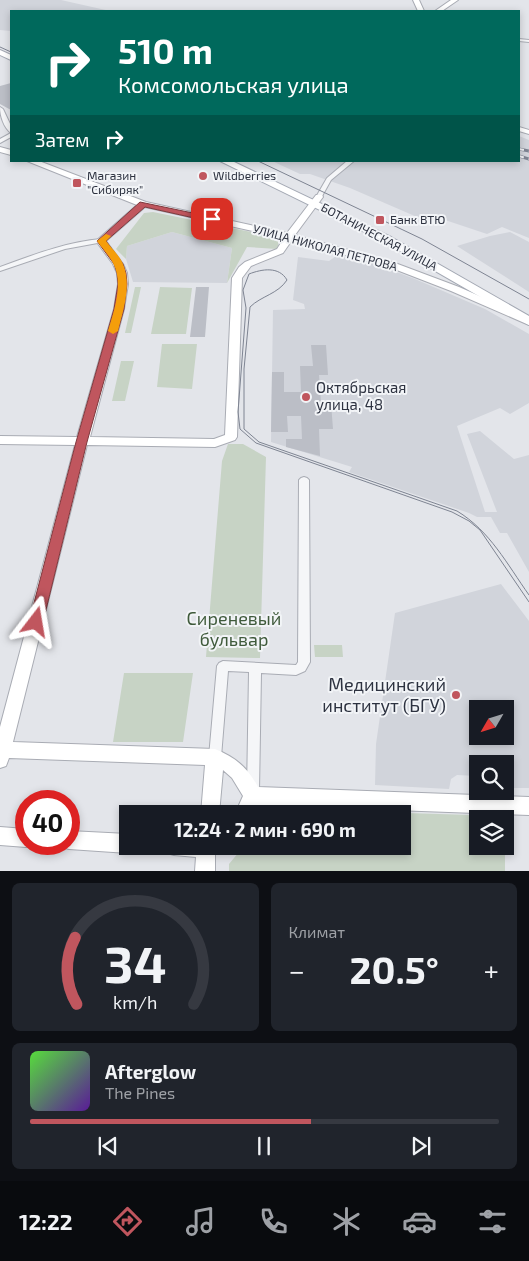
<!DOCTYPE html>
<html lang="ru">
<head>
<meta charset="utf-8">
<style>
	:root { --surface:#171b24; --page:#20242c; --text:#f1f3f6; --muted:#9ea1a6; --line:#363941; --accent:#c0565e }
	body { margin:0; font-family:"Exo 2",sans-serif; background:var(--page); color:var(--text); height:100vh; display:flex; flex-direction:column; font-size:19px; white-space:nowrap }
	* { box-sizing:border-box; margin:0 }
	p { font-size:16px; color:var(--muted) }
	.icon { flex:none; width:28px; height:28px; fill:none; stroke:currentColor; stroke-width:2; stroke-linecap:round; stroke-linejoin:round }
	.map { position:relative; height:871px; overflow:hidden }
	.sheet { display:flex; flex-direction:column; gap:12px; padding:12px; background:#0d0f14; flex:1 }
	.sheet>* { flex:none }
	.guide { position:absolute; left:10px; top:10px; width:510px; height:152px; border-radius:0px; box-shadow:0 2px 8px #0003; background:#00695c; color:#fff; overflow:hidden }
	.needle { width:32px; rotate:231deg }
	.fabs { position:absolute; left:469px; top:700px; display:grid; gap:10px }
	.fabs a { display:grid; place-items:center; width:45px; height:45px; border-radius:0px; background:var(--surface); box-shadow:0 2px 8px #0003; font-size:25px }
	.speed { position:absolute; left:15px; top:790px; display:flex; gap:10px; font-size:25px; font-weight:700; text-align:center }
	.speed>* { display:grid; place-content:center; width:65px; height:65px; border-radius:50%; background:var(--surface); box-shadow:0 2px 8px #0003; line-height:1 }
	.speed .limit { border:8px solid #d22; background:#fff; color:#111 }
	.pin { position:absolute; display:grid; place-items:center; width:42px; height:42px; color:#fff; margin:-21px; border-radius:10px; box-shadow:0 2px 8px #0006 }
	.me { position:absolute; width:55px; margin:-28px; rotate:14deg; stroke-linejoin:round; filter:drop-shadow(0 0 4px #0008) }
	.turn { display:flex; align-items:center; gap:18px; height:105px; padding:0 25px; font-size:22px }
	.turn .icon { width:65px; height:65px; stroke-width:2.5 }
	.turn b { display:block; font-size:35px; line-height:42px }
	.then { display:flex; align-items:center; height:48px; padding:0 25px; background:#0003; gap:10px; font-size:19px }
	.big { font-size:38px; font-weight:700; line-height:1.1 }
	.sheet .tile { flex:1; display:flex; flex-direction:column; justify-content:center; gap:8px; min-width:0; padding:0 18px; border-radius:8px; background:var(--page) }
	.sheet .dial { align-items:center; gap:0 }
	.dial svg { height:130px; overflow:visible; fill:none; stroke:var(--line); stroke-width:7; stroke-linecap:round; text-anchor:middle }
	.dial text { fill:var(--text); stroke:none }
	.song { display:flex; align-items:center; gap:15px }
	.cover { width:60px; height:60px; border-radius:8px; background:linear-gradient(135deg,hsl(110 70% 55%),hsl(270 70% 35%)) }
	.played { height:5px; border-radius:2px; background:linear-gradient(90deg,var(--accent) 60%,var(--line) 60%) }
	.keys { display:flex; justify-content:space-around; direction:ltr }
	.heat { display:flex; justify-content:space-between; align-items:center; font-size:28px; direction:ltr }
	.sheet .tiles { flex:1; display:grid; gap:12px; grid-template-columns:1fr 1fr }
	.tile:last-child { grid-column:span 2 }
	.trip { position:absolute; left:119px; top:805px; width:292px; height:50px; border-radius:0px; background:var(--surface); box-shadow:0 2px 8px #0003; font-weight:700; line-height:50px; text-align:center }
	.menu { display:flex; height:80px; justify-content:space-around; align-items:center; background:#090b0e; color:var(--muted) }
	.menu .icon { width:35px; height:35px }
	.menu .current { color:var(--accent) }
	.menu b { font-size:22px; color:var(--text) }
	.map>svg:first-child { display:block }
</style>
</head>
<body>
<div class="map">
<svg width="529" height="871" viewBox="0 0 529 871">
	<rect width="100%" height="100%" fill="#e3e5ea"/>
	<path fill="#d1d4db" fill-rule="evenodd" d="M0 0H61L110 11H11V31L0 30Z
		M519 136 529 140V238L502 227 487 234 442 219 417 217 350 188 310 174H300L272 161H519Z
		M172 232 232 248 227 283 133 282 126 259 127 246Z
		M510 232 529 242V292L457 246 490 236Z
		M339 254 362 259 415 279 485 309 529 334V403L510 414 500 408 457 426 485 512H497L467 434 480 431 514 459 529 455V572L507 533H500L491 517H477L469 513 349 472 352 467 271 442 273 310 305 309 304 304 293 300 298 257 329 261Z
		M501 584 529 621V788H505V764H478L477 776 457 775 451 779 449 789 375 785 376 744 395 613ZM478 709H505V736H478Z"/>
	<path fill="#c7d3c5" d="M153 212 280 238 277 249 247 247 227 283 232 248 172 232 127 246 126 259 116 249 144 213Z
		M135 287H141L131 333H125Z
		M160 287 192 288 186 334H151Z
		M162 344H197L192 389 157 387Z
		M121 361H134L125 401H112Z
		M228 444H243L266 457 260 658 206 657 222 461Z
		M314 645H342L343 657H315Z
		M124 673H193L183 742H113Z
		M276 809 504 816V819H478V846H505V871H229V864L244 846H402V814H272Z"/>
	<path fill="#bbbec6" d="M11 83V110L0 104V86Z
		M196 287H209L205 337H190Z
		M311 345H326L328 375H319L321 403H331L333 429H319L320 456 286 447V439H302L301 416H287L288 432H271L272 372H284V392H301L300 366H313Z"/>
	<g fill="none" stroke-linecap="round" stroke-linejoin="round">
		<defs>
			<path id="street" d="M519 39 529 40V42L519 41Z
				M0 107 3 109 11 126V133C4 128 0 116 0 107Z
				M11 133V137L0 143V139Z
				M347 161H354L331 180 321 198H317L316 197 327 178Z
				M101 239 104 241 103 242 65 249 0 271V267C33 255 66 242 101 239Z
				M304 477 307 478 309 480 310 662 305 671 296 675 261 673 259 791 257 795 253 797 249 795 247 791 249 672 228 671 221 757 219 761 215 763 211 761 209 757 217 666 219 663 223 661 296 665 298 662 299 480 301 478Z"/>
			<path id="secondary" d="M413 0H419L424 11H418Z
				M451 0H458L442 11H435Z
				M519 127 529 130V134L519 131Z
				M0 147 11 150V155L0 152Z
				M27 161H39L146 202 287 233 316 195H322L323 197 295 235 395 263 459 287 529 318V325L451 291 389 267 292 240 283 253 251 266 242 278 237 437 235 440 215 447 87 445 13 742 215 749C235 757 248 768 258 787L529 797V815L258 805 254 814H235L243 796 232 778 223 770 219 814H201L205 765 9 758 6 766 0 768V727L75 445 0 444V436L77 437 114 309 118 284 117 273 113 264 96 241 137 205ZM145 207 284 238 277 249 245 262 239 267 232 278 225 435 214 439 90 437 124 309 128 284 127 273 123 264 106 241Z
				M0 827 26 829V844L33 845 26 847 0 845Z
				M69 831 128 834V846H137L135 851 128 853 69 849 62 847 61 844H69Z
				M165 846H217L215 851V871H195L196 857 174 855 167 853Z"/>
			<path id="primary" d="M0 50 11 55V60L0 55Z
				M220 161H232L391 237 529 316V325L383 241Z"/>
		</defs>
		<use href="#street" stroke="#a9acb4" stroke-width="2"/>
		<use href="#secondary" stroke="#a9acb4" stroke-width="2"/>
		<use href="#primary" stroke="#a4a9b4" stroke-width="2"/>
		<use href="#street" fill="#f5f6f8" fill-rule="evenodd"/>
		<use href="#secondary" fill="#fff" fill-rule="evenodd"/>
		<use href="#primary" fill="#fff" fill-rule="evenodd"/>
		<path stroke="#7e8492" stroke-width="1" d="M0 47 11 52
			M258 161 422 239 529 299
			M529 595C507 564 490 531 457 511L259 442 244 429V369L250 307C261 296 278 294 287 280 279 266 262 269 249 274L243 290 246 308 238 412 240 429 256 443 452 512 469 521 480 530 529 602"/>
		<defs>
			<path id="rail" d="M519 149 529 151
				M519 156 529 159"/>
		</defs>
		<use href="#rail" stroke="#7e8492" stroke-width="3"/>
		<use href="#rail" stroke="#f2f4f7" stroke-width="2" stroke-dasharray="5" stroke-linecap="butt"/>
	</g>
	<path fill="#c0565e" stroke="#7d383d" d="M140 202 212 217 216 219 212 222 145 207 106 241 123 264 126 273 127 284 124 309 87 442 43 622 41 626 36 628 31 626 29 622 76 442 114 309 118 284 117 273 114 264 97 241Z"/>
	<path fill="#f59e0b" d="M106 234 111 236 106 241C111 248 120 256 123 264 132 286 123 310 118 331L113 334 108 331C114 311 124 283 113 263 109 255 102 248 97 241Z"/>
	<g fill="#c0565e" stroke="#f2f4f7" stroke-width="2">
		<circle cx="203" cy="176" r="5"/>
		<rect x="72" y="178" width="10" height="10" rx="2.5"/>
		<rect x="375" y="215" width="10" height="10" rx="2.5"/>
		<circle cx="306" cy="397" r="5"/>
		<circle cx="456" cy="695" r="5"/>
	</g>
	<g text-anchor="middle" stroke-width="4" stroke-linejoin="round" paint-order="stroke">
		<g font-size="12" fill="#2d3240" stroke="#f2f4f7" text-anchor="start">
			<text x="87" y="180">Магазин<tspan x="87" dy="14">"Сибиряк"</tspan></text>
			<text x="213" y="180">Wildberries</text>
			<text x="390" y="224">Банк ВТЮ</text>
		</g>
		<g font-size="12" fill="#2d3240" stroke="#f2f4f7">
			<text transform="translate(379 237) rotate(28)" y="4">БОТАНИЧЕСКАЯ УЛИЦА</text>
			<text transform="translate(325 248) rotate(15)" y="4">УЛИЦА НИКОЛАЯ ПЕТРОВА</text>
		</g>
		<g font-size="15" fill="#2d3240" stroke="#f2f4f7" text-anchor="start">
			<text x="316" y="393">Октябрьская<tspan x="316" dy="17">улица, 48</tspan></text>
		</g>
		<g font-size="18" fill="#3f5a3b" stroke="#f2f4f7">
			<text x="234" y="625">Сиреневый<tspan x="234" dy="21">бульвар</tspan></text>
		</g>
		<g font-size="18" fill="#2d3240" stroke="#f2f4f7" text-anchor="end">
			<text x="446" y="691">Медицинский<tspan x="446" dy="21">институт (БГУ)</tspan></text>
		</g>
	</g>
</svg>
<div class="fabs">
<a><svg class="needle" viewBox="-14 -14 28 28"><path d="M0-13l5 13h-10z" fill="#e53935"/><path d="M0 13l5-13h-10z" fill="#9ea1a6"/></svg></a>
<a><svg class="icon" aria-label="search" viewBox="0 0 24 24"><circle cx="10" cy="10" r="6"/><path d="M15 15l6 6"/></svg></a>
<a><svg class="icon" aria-label="layers" viewBox="0 0 24 24"><path d="M12 4l9 5-9 5-9-5zM3 14l9 5 9-5"/></svg></a>
</div>
<div class="speed"><div class="limit">40</div></div>
<div class="pin" style="left:212px;top:219px;background:#d93025"><svg class="icon" aria-label="arrive" viewBox="0 0 24 24"><path d="M6 21V4h12l-3 4 3 4H6"/></svg></div>
<svg class="me" style="left:36px;top:622px" viewBox="-20 -20 40 40"><path d="M0-17L14 15 0 8-14 15z" fill="#c0565e" stroke="#fff" stroke-width="4"/></svg>
<div class="trip">12:24 · 2 мин · 690 m</div>
<div class="guide">
<div class="turn"><svg class="icon" aria-label="right" viewBox="0 0 24 24"><path d="M7 20v-9h11M14 6l5 5-5 5"/></svg><div><b>510 m</b>Комсомольская улица</div></div>
<div class="then">Затем<svg class="icon" aria-label="right" viewBox="0 0 24 24"><path d="M7 20v-9h11M14 6l5 5-5 5"/></svg></div>
</div>
</div>
<section class="sheet">
<div class="tiles">
<div class="tile dial"><svg viewBox="0 0 100 80">
<path d="M14 69A42 42 0 1 1 86 69"/>
<path d="M14 69A42 42 0 0 1 13 28" stroke="#c0565e"/>
<text x="50" y="56" font-size="32" font-weight="700">34</text>
<text x="50" y="72" font-size="11">km/h</text>
</svg></div>
<div class="tile"><p>Климат</p>
<div class="heat"><a>−</a><b class="big">20.5°</b><a>+</a></div>
</div>
<div class="tile">
<div class="song"><i class="cover"></i><div><b>Afterglow</b><p>The Pines</p></div></div>
<div class="played"></div>
<div class="keys"><svg class="icon" aria-label="previous" viewBox="0 0 24 24"><path d="M18 5L8 12l10 7zM5 5v14"/></svg><svg class="icon" aria-label="pause" viewBox="0 0 24 24"><path d="M8 5v14M16 5v14"/></svg><svg class="icon" aria-label="next" viewBox="0 0 24 24"><path d="M6 5l10 7-10 7zM19 5v14"/></svg></div>
</div>
</div>
</section>
<nav class="menu">
<b>12:22</b>
<svg class="icon current" aria-label="directions" viewBox="0 0 24 24"><path d="M12 3l9 9-9 9-9-9zM9 14v-3h6M13 9l2 2-2 2"/></svg>
<svg class="icon" aria-label="music" viewBox="0 0 24 24"><path d="M9 18V5l10-2v13"/><circle cx="6" cy="18" r="3"/><circle cx="16" cy="16" r="3"/></svg>
<svg class="icon" aria-label="phone" viewBox="0 0 24 24"><path d="M5 4h4l2 5-3 2q2 4 5 5l2-3 5 2v4C11 20 4 13 5 4z"/></svg>
<svg class="icon" aria-label="climate" viewBox="0 0 24 24"><path d="M12 3v18M4 7l16 10M4 17L20 7"/></svg>
<svg class="icon" aria-label="car" viewBox="0 0 24 24"><path d="M5 17H2v-5l4-1 3-4h7l3 4 3 1v5h-3M9 17h6M6 11h13"/><circle cx="7" cy="17" r="2"/><circle cx="17" cy="17" r="2"/></svg>
<svg class="icon" aria-label="filters" viewBox="0 0 24 24"><path d="M4 7h16M4 17h16"/><circle cx="9" cy="7" r="2"/><circle cx="15" cy="17" r="2"/></svg>
</nav>
</body>
</html>
